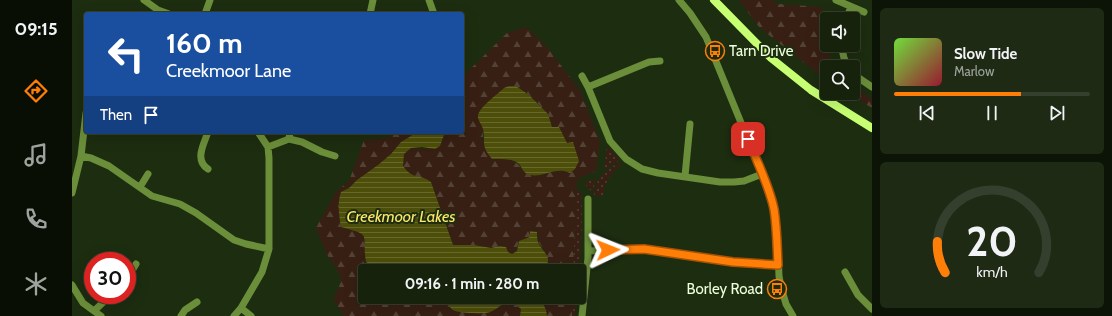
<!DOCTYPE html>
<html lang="en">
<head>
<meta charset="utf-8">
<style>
	:root { --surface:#16220c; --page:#1f2a15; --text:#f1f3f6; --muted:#9ea49d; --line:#353f2d; --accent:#ff7e08 }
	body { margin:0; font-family:Cabin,sans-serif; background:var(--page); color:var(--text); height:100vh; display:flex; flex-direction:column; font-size:15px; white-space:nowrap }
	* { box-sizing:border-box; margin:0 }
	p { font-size:13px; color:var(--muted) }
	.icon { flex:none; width:22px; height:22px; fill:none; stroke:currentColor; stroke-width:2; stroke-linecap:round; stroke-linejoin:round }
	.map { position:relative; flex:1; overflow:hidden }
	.panel { display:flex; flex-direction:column; gap:8px; padding:8px; background:#0c1307; width:240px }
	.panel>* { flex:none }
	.top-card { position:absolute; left:12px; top:12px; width:380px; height:122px; border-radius:4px; box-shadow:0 4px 16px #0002,0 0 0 1px var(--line); background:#1a4fa0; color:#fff; overflow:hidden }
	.controls { position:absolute; left:748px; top:12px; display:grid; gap:8px }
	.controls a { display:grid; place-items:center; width:40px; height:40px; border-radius:4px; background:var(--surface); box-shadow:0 4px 16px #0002,0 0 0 1px var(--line); font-size:20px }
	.speed { position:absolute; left:12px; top:252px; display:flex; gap:8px; font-size:20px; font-weight:700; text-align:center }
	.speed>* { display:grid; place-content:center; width:52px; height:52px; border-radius:50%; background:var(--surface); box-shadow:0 4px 16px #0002,0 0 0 1px var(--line); line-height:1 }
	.speed .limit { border:6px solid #d22; background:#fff; color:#111 }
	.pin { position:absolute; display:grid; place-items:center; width:34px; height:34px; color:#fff; margin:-17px; border-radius:8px; box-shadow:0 2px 6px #0006 }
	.me { position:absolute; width:44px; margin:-22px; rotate:88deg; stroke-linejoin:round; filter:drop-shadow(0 0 3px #0008) }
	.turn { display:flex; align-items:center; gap:14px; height:84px; padding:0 16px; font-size:18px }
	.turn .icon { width:52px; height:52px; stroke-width:2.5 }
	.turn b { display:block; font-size:28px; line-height:34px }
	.then { display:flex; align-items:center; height:38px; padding:0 16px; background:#0003; gap:8px; font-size:15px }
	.panel .widget { flex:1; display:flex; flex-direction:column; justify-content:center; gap:6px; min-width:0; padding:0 14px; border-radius:6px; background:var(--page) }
	.panel .dial { align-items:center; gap:0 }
	.dial svg { height:104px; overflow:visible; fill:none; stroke:var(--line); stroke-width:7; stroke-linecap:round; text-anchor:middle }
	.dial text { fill:var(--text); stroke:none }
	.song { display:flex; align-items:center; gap:12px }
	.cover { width:48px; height:48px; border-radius:6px; background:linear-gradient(135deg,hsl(100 70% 55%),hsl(350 70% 35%)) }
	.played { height:4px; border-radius:2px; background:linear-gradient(90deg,var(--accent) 65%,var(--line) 65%) }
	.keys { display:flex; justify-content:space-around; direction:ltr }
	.trip { position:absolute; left:286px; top:264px; width:228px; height:40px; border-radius:4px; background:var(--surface); box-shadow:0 4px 16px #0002,0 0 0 1px var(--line); font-weight:800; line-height:40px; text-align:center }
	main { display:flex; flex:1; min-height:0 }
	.tabs { display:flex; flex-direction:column; width:72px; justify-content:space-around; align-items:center; background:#090e05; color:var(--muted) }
	.tabs .icon { width:28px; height:28px }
	.tabs .on { color:var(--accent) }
	.tabs b { font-size:18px; color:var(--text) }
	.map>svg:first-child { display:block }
</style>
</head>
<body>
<main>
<nav class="tabs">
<b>09:15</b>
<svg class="icon on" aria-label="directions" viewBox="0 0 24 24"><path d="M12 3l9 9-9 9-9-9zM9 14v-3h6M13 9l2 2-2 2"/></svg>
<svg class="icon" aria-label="music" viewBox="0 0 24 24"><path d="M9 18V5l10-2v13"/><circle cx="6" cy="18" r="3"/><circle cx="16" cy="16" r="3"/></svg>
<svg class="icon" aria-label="phone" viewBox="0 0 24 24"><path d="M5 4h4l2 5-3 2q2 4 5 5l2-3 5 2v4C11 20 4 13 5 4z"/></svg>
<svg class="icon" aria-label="climate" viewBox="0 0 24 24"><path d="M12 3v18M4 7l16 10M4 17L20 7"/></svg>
</nav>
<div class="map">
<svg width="800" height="316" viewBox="0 0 800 316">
	<defs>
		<pattern id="grass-dots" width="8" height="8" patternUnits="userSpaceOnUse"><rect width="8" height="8" fill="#371f13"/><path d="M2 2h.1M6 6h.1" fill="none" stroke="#544135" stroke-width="1.8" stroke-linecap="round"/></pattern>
		<pattern id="forest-firs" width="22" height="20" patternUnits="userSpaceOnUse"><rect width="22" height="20" fill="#371f13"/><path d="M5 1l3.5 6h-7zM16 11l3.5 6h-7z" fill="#544135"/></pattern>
		<pattern id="water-rules" width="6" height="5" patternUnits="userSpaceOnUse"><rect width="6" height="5" fill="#4d4e09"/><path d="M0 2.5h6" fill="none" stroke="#67692c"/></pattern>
	</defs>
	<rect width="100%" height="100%" fill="#1d2d10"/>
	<path fill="url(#grass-dots)" d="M535 146 548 160 532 170Z
		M546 163H551C540 172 532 182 531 196H522C525 176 530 174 546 163Z
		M524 179 522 186 521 193 511 182Z
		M504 189 509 192C511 219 509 247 507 274V271H501Z
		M500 297H505L503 316H500Z"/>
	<path fill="url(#forest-firs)" fill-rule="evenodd" d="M667 0H699L707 4 750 7V32L754 48 763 67H755V81L687 27Z
		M454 27 474 46 508 90 528 142 524 171 507 178 504 188 501 271H470L475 265 473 251 467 243 465 232 454 239 447 241 444 251 440 254 428 246 419 248 402 245H381L359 182C352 177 344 179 337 174 335 172 332 168 331 166V154L339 148 356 149 372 137 373 132H390V77L435 33ZM444 86 457 95 476 114 480 127 487 128 495 143 493 170 474 173 466 175 452 172C443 157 435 159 420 159L411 140V129Z
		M781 86 800 99V108L775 93H781Z
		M327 132H343L339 136 329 142 319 154 306 165 285 180 277 188 269 192 267 208 269 227 290 232 293 236V254L294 262 304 271H293V297H309L311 299C327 299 356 296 370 300 375 301 377 304 379 308L423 310C433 301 439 299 449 309L448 316H270L271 314 261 300 269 282 267 273 254 253 244 228 263 193 277 181 292 140 315 138Z
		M468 297H500V316H475L474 310Z"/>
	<path fill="url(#water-rules)" d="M437 86H444L457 95 476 114 480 127H487L495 143 501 142 507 161 503 169 498 173C484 166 471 178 458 175 451 173 451 169 447 164 441 158 428 159 420 159 408 145 414 144 411 129 410 125 407 122 406 118 404 109 426 94 432 88Z
		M343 132H373L368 146 363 149 350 147 339 148 332 154 331 166C342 181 347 173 359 182L381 245H402L419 248 428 246 434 247 436 252 440 254 445 251 447 241 458 237V231L465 232C465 235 465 239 466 242 472 255 483 257 470 271H304L299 265 294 262C289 233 302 236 269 227 267 215 265 203 269 192L277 188 285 180 306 165 319 154 329 142 339 136Z
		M309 297H468L474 310 475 316H448L449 309C432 293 429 311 414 313 407 314 390 313 383 311 377 309 377 302 370 300 351 296 330 299 311 299Z"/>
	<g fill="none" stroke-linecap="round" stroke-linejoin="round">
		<path stroke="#6b8e3a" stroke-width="7" d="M72 0 86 10 97 14
			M357 0 362 14
			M607 0 618 13 634 37 690 174 701 207 705 229 707 276 709 287 714 304 721 316
			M764 0 792 12
			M133 14 138 0
			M298 14 301 0
			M774 19 779 7
			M769 45 772 58 776 67
			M588 61 577 62 516 87 538 141 554 159 570 169 586 173 648 182H662L672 181 690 174
			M781 74 800 87
			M510 76 516 87
			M217 139 230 142 250 152 263 156
			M196 147 217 139 218 132
			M9 156 19 158 37 166 80 196 108 204 124 213 162 240 174 244 197 249
			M136 169C122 160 132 144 136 132
			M613 176 618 124
			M68 187 76 174
			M0 193 9 156 14 113
			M516 251 572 249 661 262 706 265
			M773 272 786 295 800 309
			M55 279 64 264
			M0 285 11 303 29 316
			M169 308 179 316
			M23 310 39 295
			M109 316 113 310 125 302
			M162 316 169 308 190 272 197 249V158L196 147 186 132
			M510 316 516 258V199"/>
		<path stroke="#c7ff73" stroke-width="8" d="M642 0 699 58 739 90 800 128"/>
	</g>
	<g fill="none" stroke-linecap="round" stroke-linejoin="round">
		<defs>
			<path id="route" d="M536 250 572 249 661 262 706 265C705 246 705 228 702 209 697 185 685 162 676 139"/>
		</defs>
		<use href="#route" stroke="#a65205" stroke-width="10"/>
		<use href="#route" stroke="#ff7e08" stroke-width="7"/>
	</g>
	<defs>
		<symbol id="bus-ring" viewBox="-11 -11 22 22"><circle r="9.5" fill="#1d2d10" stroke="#ff7e08" stroke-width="1.5"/><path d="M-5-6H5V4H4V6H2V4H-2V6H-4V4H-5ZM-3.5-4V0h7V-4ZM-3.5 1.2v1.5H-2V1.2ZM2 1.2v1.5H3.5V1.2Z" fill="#ff7e08"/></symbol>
	</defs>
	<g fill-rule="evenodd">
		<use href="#bus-ring" x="632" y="40" width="22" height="22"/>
		<use href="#bus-ring" x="694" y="278" width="22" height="22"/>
	</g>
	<g text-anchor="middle" stroke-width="4" stroke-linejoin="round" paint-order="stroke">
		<g font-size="15" fill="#eeffdc" stroke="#1d2d10" text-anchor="start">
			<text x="657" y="56">Tarn Drive</text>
			<text x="691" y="294" text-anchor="end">Borley Road</text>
		</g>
		<g font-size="16" font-style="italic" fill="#ffe76a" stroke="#1d2d10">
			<text x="329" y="222">Creekmoor Lakes</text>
		</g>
	</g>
</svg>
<div class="controls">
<a><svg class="icon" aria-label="sound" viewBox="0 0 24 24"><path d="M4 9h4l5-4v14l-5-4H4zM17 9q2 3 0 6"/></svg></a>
<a><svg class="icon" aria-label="search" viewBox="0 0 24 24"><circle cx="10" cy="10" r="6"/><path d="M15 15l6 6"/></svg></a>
</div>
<div class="speed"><div class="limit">30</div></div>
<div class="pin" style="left:676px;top:139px;background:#d93025"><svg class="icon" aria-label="arrive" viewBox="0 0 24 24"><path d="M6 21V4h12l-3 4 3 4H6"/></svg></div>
<svg class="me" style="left:536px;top:250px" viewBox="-20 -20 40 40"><path d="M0-17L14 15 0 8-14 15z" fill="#ff7e08" stroke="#fff" stroke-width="4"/></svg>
<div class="trip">09:16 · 1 min · 280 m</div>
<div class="top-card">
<div class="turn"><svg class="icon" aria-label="left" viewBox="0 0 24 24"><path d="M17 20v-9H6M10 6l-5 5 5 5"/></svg><div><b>160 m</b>Creekmoor Lane</div></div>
<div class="then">Then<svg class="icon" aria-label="arrive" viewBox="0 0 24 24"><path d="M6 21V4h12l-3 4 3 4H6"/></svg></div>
</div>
</div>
<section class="panel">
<div class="widget">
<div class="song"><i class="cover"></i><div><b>Slow Tide</b><p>Marlow</p></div></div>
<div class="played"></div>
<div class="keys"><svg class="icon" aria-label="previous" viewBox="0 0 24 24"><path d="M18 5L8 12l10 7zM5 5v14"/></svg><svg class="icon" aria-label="pause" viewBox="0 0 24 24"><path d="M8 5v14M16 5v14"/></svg><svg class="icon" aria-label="next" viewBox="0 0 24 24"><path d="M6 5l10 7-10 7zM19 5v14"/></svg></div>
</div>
<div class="widget dial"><svg viewBox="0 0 100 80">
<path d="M14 69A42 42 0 1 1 86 69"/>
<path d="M14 69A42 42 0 0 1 8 45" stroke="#ff7e08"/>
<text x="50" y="56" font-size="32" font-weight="700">20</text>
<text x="50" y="72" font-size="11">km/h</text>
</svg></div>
</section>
</main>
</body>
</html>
